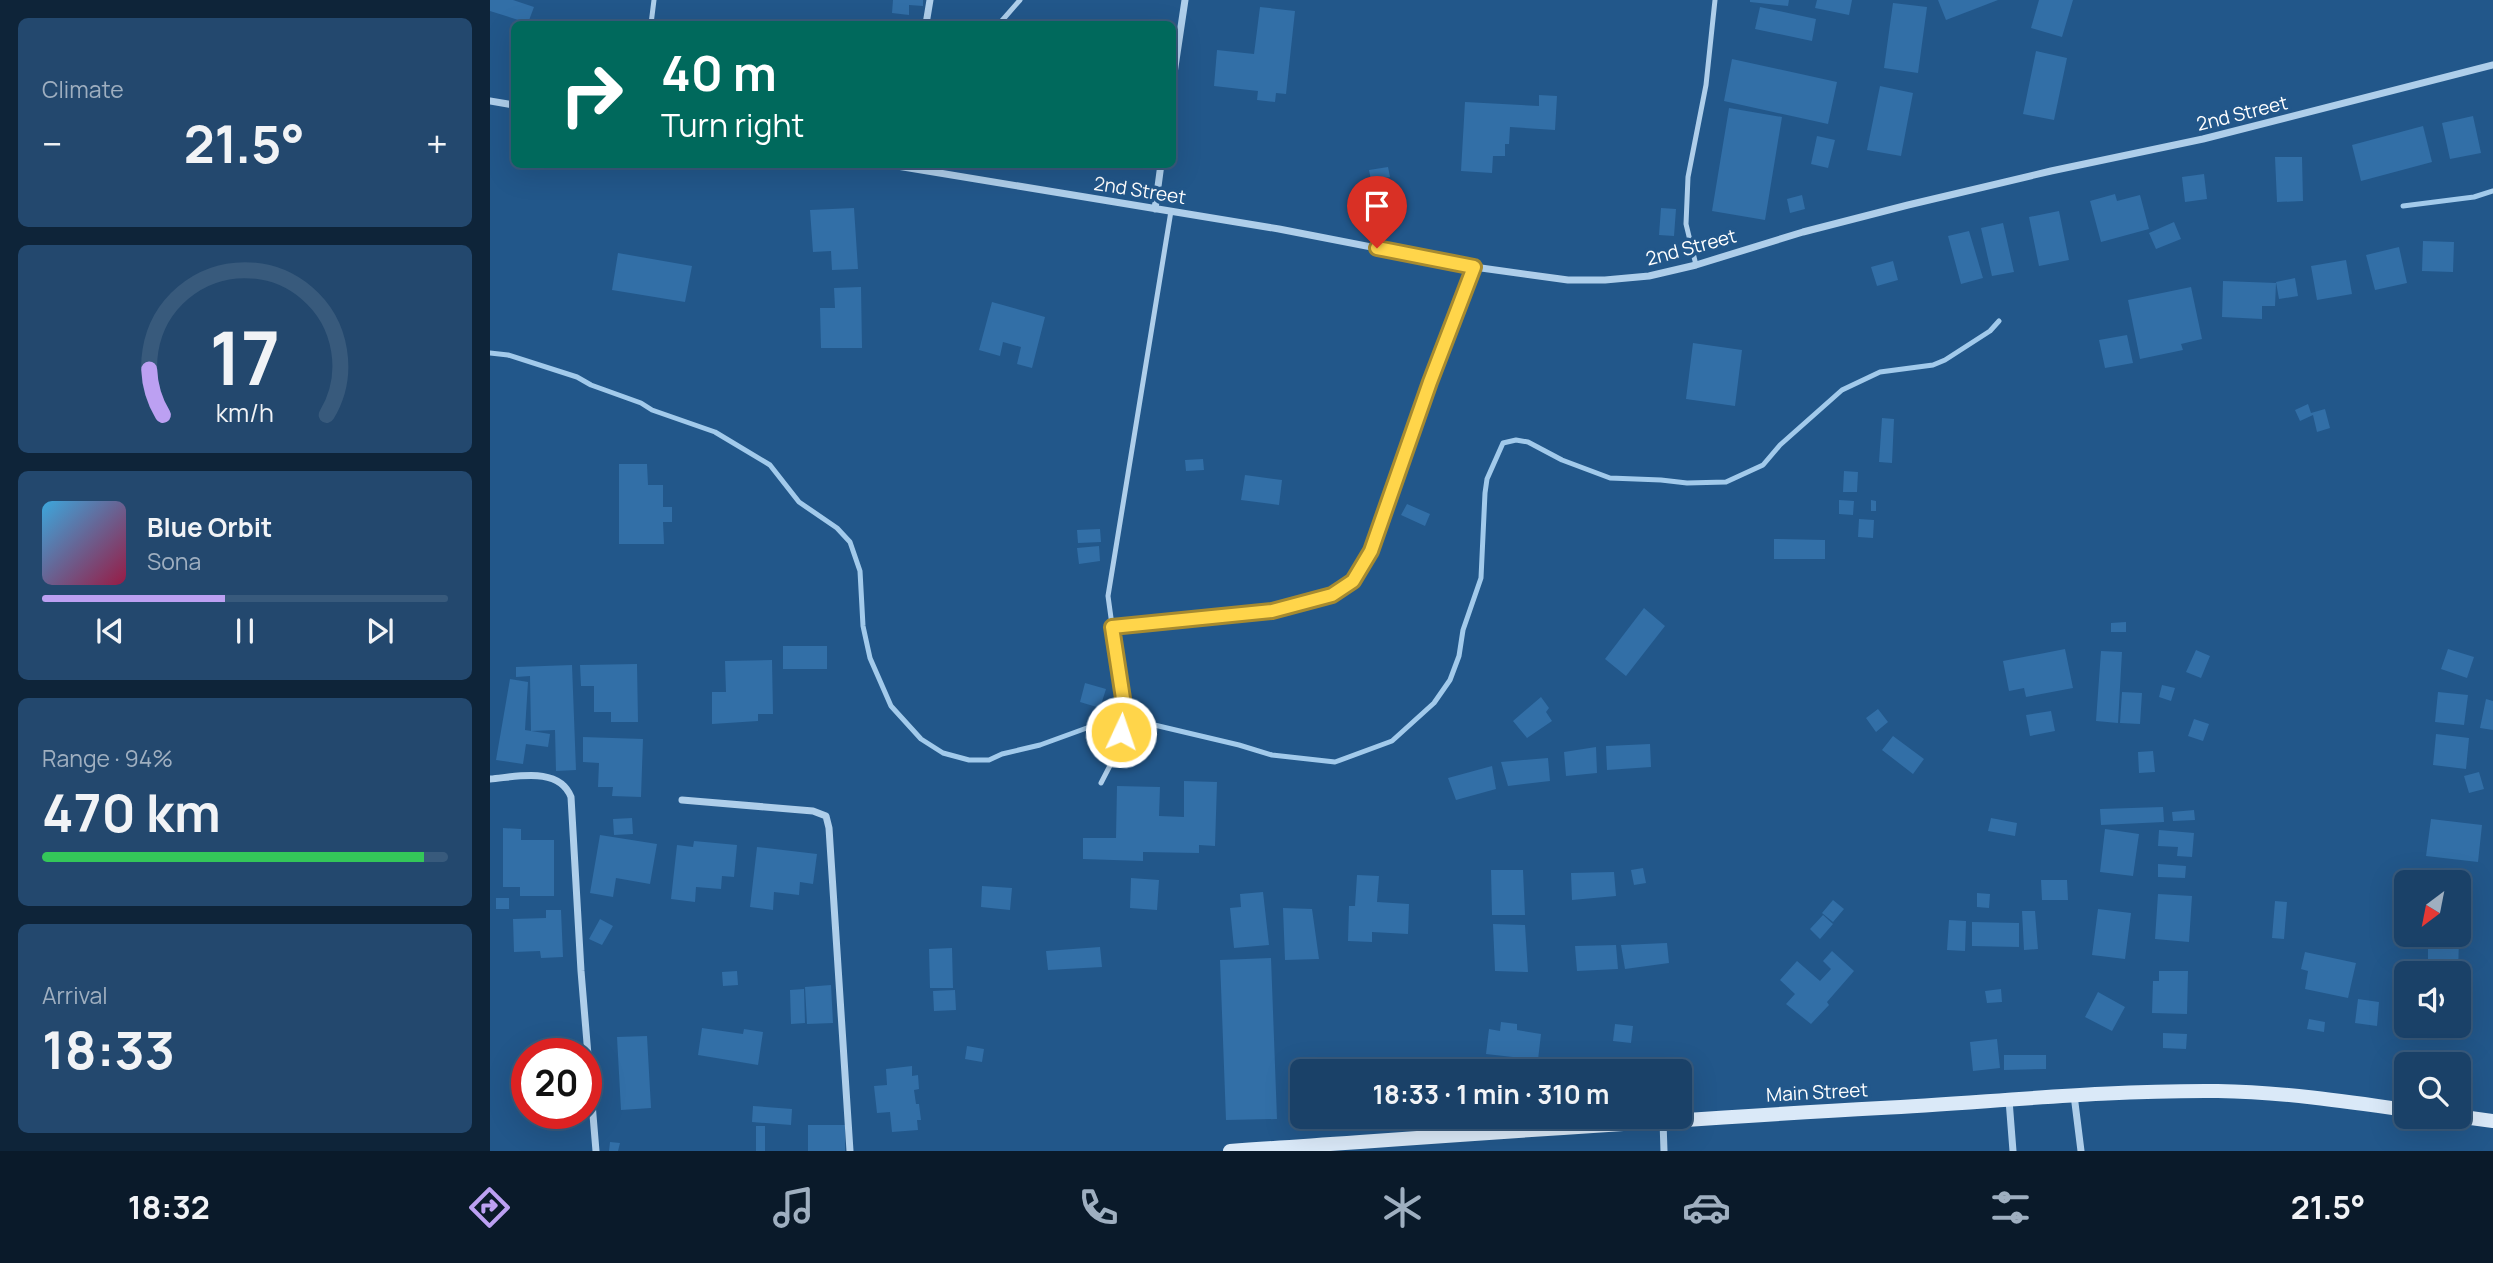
<!DOCTYPE html>
<html lang="en">
<head>
<meta charset="utf-8">
<style>
	:root { --surface:#1a4168; --page:#23486e; --text:#f1f3f6; --muted:#9fafc0; --line:#385a7c; --accent:#bca0f2 }
	body { margin:0; font-family:Manrope,sans-serif; background:var(--page); color:var(--text); height:100vh; display:flex; flex-direction:column; font-size:26px; white-space:nowrap }
	* { box-sizing:border-box; margin:0 }
	p { font-size:23px; color:var(--muted) }
	.icon { flex:none; width:38px; height:38px; fill:none; stroke:currentColor; stroke-width:2; stroke-linecap:round; stroke-linejoin:round }
	.map { position:relative; flex:1; overflow:hidden }
	.side { display:flex; flex-direction:column; gap:18px; padding:18px; background:#0e2439; width:490px }
	.side>* { flex:none }
	.top-card { position:absolute; left:21px; top:21px; width:665px; height:147px; border-radius:10px; box-shadow:0 7px 28px #0002,0 0 0 2px var(--line); background:#00695c; color:#fff; overflow:hidden }
	.needle { width:46px; rotate:212deg }
	.fabs { position:absolute; left:1904px; top:870px; display:grid; gap:14px }
	.fabs a { display:grid; place-items:center; width:77px; height:77px; border-radius:10px; background:var(--surface); box-shadow:0 7px 28px #0002,0 0 0 2px var(--line); font-size:35px }
	.speed { position:absolute; left:21px; top:1038px; display:flex; gap:14px; font-size:35px; font-weight:700; text-align:center }
	.speed>* { display:grid; place-content:center; width:91px; height:91px; border-radius:50%; background:var(--surface); box-shadow:0 7px 28px #0002,0 0 0 2px var(--line); line-height:1 }
	.speed .limit { border:10px solid #d22; background:#fff; color:#111 }
	.pin { position:absolute; display:grid; place-items:center; width:60px; height:60px; color:#fff; margin:-72px -30px; border-radius:50% 50% 50% 0; rotate:-45deg; box-shadow:0 0 7px #0007 }
	.pin .icon { rotate:45deg }
	.me { position:absolute; width:77px; margin:-38px; rotate:3deg; stroke-linejoin:round; filter:drop-shadow(0 0 5px #0008) }
	.turn { display:flex; align-items:center; gap:24px; height:147px; padding:0 35px; font-size:32px }
	.turn .icon { width:91px; height:91px; stroke-width:2.5 }
	.turn b { display:block; font-size:49px; line-height:60px }
	.big { font-size:52px; font-weight:700; line-height:1.1 }
	.side .card { flex:1; display:flex; flex-direction:column; justify-content:center; gap:10px; min-width:0; padding:0 24px; border-radius:10px; background:var(--page) }
	.side .dial { align-items:center; gap:0 }
	.dial svg { height:182px; overflow:visible; fill:none; stroke:var(--line); stroke-width:7; stroke-linecap:round; text-anchor:middle }
	.dial text { fill:var(--text); stroke:none }
	.song { display:flex; align-items:center; gap:21px }
	.cover { width:84px; height:84px; border-radius:10px; background:linear-gradient(135deg,hsl(200 70% 55%),hsl(340 70% 35%)) }
	.played { height:7px; border-radius:4px; background:linear-gradient(90deg,var(--accent) 45%,var(--line) 45%) }
	.keys { display:flex; justify-content:space-around; direction:ltr }
	.heat { display:flex; justify-content:space-between; align-items:center; font-size:38px; direction:ltr }
	.charge { height:10px; border-radius:5px; background:linear-gradient(90deg,#34c759 94%,var(--line) 0) }
	.trip { position:absolute; left:800px; top:1059px; width:402px; height:70px; border-radius:10px; background:var(--surface); box-shadow:0 7px 28px #0002,0 0 0 2px var(--line); font-weight:700; line-height:70px; text-align:center }
	.menu { display:flex; height:112px; justify-content:space-around; align-items:center; background:#0a1a2a; color:var(--muted) }
	.menu .icon { width:49px; height:49px }
	.menu .on { color:var(--accent) }
	.menu b { font-size:32px; color:var(--text) }
	main { display:flex; flex:1; min-height:0 }
	.map>svg:first-child { display:block }
</style>
</head>
<body>
<main>
<section class="side">
<div class="card"><p>Climate</p>
<div class="heat"><a>−</a><b class="big">21.5°</b><a>+</a></div>
</div>
<div class="card dial"><svg viewBox="0 0 100 80">
<path d="M14 69A42 42 0 1 1 86 69"/>
<path d="M14 69A42 42 0 0 1 8 49" stroke="#bca0f2"/>
<text x="50" y="56" font-size="32" font-weight="700">17</text>
<text x="50" y="72" font-size="11">km/h</text>
</svg></div>
<div class="card">
<div class="song"><i class="cover"></i><div><b>Blue Orbit</b><p>Sona</p></div></div>
<div class="played"></div>
<div class="keys"><svg class="icon" aria-label="previous" viewBox="0 0 24 24"><path d="M18 5L8 12l10 7zM5 5v14"/></svg><svg class="icon" aria-label="pause" viewBox="0 0 24 24"><path d="M8 5v14M16 5v14"/></svg><svg class="icon" aria-label="next" viewBox="0 0 24 24"><path d="M6 5l10 7-10 7zM19 5v14"/></svg></div>
</div>
<div class="card"><p>Range · 94%</p><b class="big">470 km</b><div class="charge"></div></div>
<div class="card"><p>Arrival</p><b class="big">18:33</b></div>
</section>
<div class="map">
<svg width="2003" height="1151" viewBox="0 0 2003 1151">
	<rect width="100%" height="100%" fill="#22578a"/>
	<g fill="none" stroke-linecap="round" stroke-linejoin="round">
		<path stroke="#a2caeb" stroke-width="5" d="M1913 206 1984 197 2003 191
			M0 353 18 355 87 377 101 385 151 403 162 410 225 432 280 465 309 502 347 528 360 542 370 571 373 626 380 658 401 706 431 739 453 753 479 760H499L512 754 550 745 616 721 639 719 749 745 782 755 845 762 902 741 944 703 960 680 969 656 973 630 991 578 995 493 997 479 1013 443 1026 440 1038 442 1072 460 1120 478 1171 480 1197 483 1236 482 1273 465 1290 445 1352 390 1390 372 1443 365 1455 360 1500 331 1509 321"/>
	</g>
	<path fill="#326fa7" d="M0 0H23L44 7 38 23 0 11Z
		M403 0H433V6L419 5V15L402 13Z
		M1260 0H1299L1298 6 1260 2Z
		M1327 0H1362L1359 15 1325 8Z
		M1448 0H1508L1456 20Z
		M1549 0H1583L1572 37 1541 28Z
		M1403 3 1437 7 1428 73 1394 68Z
		M770 7 805 11 796 94 786 93 785 102 767 100 768 91 724 86 727 50 764 54Z
		M1270 7 1326 19 1322 41 1265 29Z
		M1546 51 1577 58 1564 120 1533 114Z
		M1242 59 1347 82 1338 124 1234 101Z
		M1390 86 1423 93 1411 156 1377 150Z
		M1049 95 1067 96 1065 130 1020 127 1019 144H1015V156H1003L1002 173 971 171 975 102 1049 106Z
		M1239 108 1292 117 1275 220 1222 211Z
		M1983 116 1991 153 1960 159 1952 123Z
		M1933 126 1942 162 1871 181 1862 145Z
		M1327 136 1345 140 1338 168 1321 164Z
		M1785 157H1812L1813 201 1787 202Z
		M898 167 900 177 881 180 879 170Z
		M1714 174 1717 199 1695 202 1692 177Z
		M1625 194 1627 201 1650 195 1659 229 1611 242 1600 201Z
		M1312 195 1315 209 1300 213 1297 199Z
		M364 208 368 269 342 270 341 251 323 252 320 210Z
		M1171 208 1186 209 1184 236 1169 235Z
		M1569 211 1579 260 1549 266 1539 217Z
		M1684 222 1691 239 1666 249 1659 233Z
		M1513 223 1524 272 1502 276 1491 228Z
		M1479 231 1493 278 1471 284 1458 236Z
		M1933 241 1964 242 1963 272 1932 271Z
		M1909 247 1917 283 1885 290 1876 255Z
		M128 253 202 266 195 302 122 290Z
		M1856 260 1862 294 1827 300 1821 266Z
		M1403 261 1408 280 1387 286 1381 267Z
		M1805 278 1808 296 1789 299 1786 282Z
		M1733 281 1786 283 1785 306H1772V319L1732 317Z
		M371 287 372 348H331L330 308H345L344 288Z
		M1701 287 1712 339 1691 344 1693 350 1650 359 1638 300Z
		M502 302 555 317 542 368 527 364 531 347 513 342 510 356 489 350Z
		M1637 335 1643 363 1615 368 1609 340Z
		M1203 343 1252 350 1245 406 1196 399Z
		M1818 404 1821 413 1835 409 1840 428 1827 432 1823 415 1810 421 1805 410Z
		M1392 418 1404 419 1402 463 1389 462Z
		M713 459 714 470 696 471 695 460Z
		M129 464H157L158 485H173V507H182V522H173L174 544H129Z
		M1354 471 1368 472 1367 492H1353Z
		M755 475 792 480 789 505 751 500Z
		M1349 500 1364 501 1363 515 1349 514Z
		M1381 500 1386 501V511H1381Z
		M917 504 940 514 935 526 911 515Z
		M1369 519 1384 520 1383 538 1368 537Z
		M610 529 611 542 588 543 587 530Z
		M1284 539 1335 540V559H1284Z
		M609 546 610 561 589 564 587 548Z
		M1154 608 1175 626 1136 676 1115 659Z
		M1636 622V632H1621V623Z
		M293 646H337V669H293Z
		M1575 649 1583 688 1536 697 1534 688 1519 691 1513 661Z
		M1958 649 1984 657 1977 678 1951 669Z
		M1706 650 1720 656 1711 678 1696 672Z
		M1611 651 1632 652 1628 723 1606 721Z
		M282 660 283 714H268V721L222 724V692H236L235 661Z
		M147 664 148 722H121V712H104V686H91L90 665Z
		M82 665 86 770 66 771 65 730 41 731 40 676 26 677V667Z
		M20 679 38 682 35 730 60 734 58 747 36 744 33 764 6 760Z
		M595 683 616 689 610 708 590 702Z
		M1672 685 1685 688 1681 701 1669 697Z
		M1632 692 1652 693 1650 724 1630 723Z
		M1948 692 1978 695 1974 725 1945 722Z
		M1051 697 1059 708 1056 712 1062 721 1037 738 1023 721Z
		M1996 699 2003 701V730L1990 728Z
		M1388 709 1398 722 1386 732 1376 718Z
		M1561 711 1565 731 1540 736 1536 715Z
		M1704 719 1719 724 1713 741 1698 736Z
		M1946 734 1979 738 1976 769 1943 765Z
		M1403 736 1434 759 1423 774 1392 750Z
		M93 737 153 739 151 797 122 796 123 787H108L109 763 93 762Z
		M1160 744 1161 767 1117 770 1116 746Z
		M1106 747 1107 773 1076 776 1074 752Z
		M1663 751 1665 772 1649 773 1648 752Z
		M1058 758 1060 781 1018 786 1011 762Z
		M1002 766 1006 789 966 800 958 778Z
		M1989 772 1994 789 1979 793 1974 776Z
		M694 781 727 782 725 846 709 845V853L653 852V861L593 859V838H626L627 786 670 787 669 816 694 817Z
		M1673 807 1674 822 1611 825 1610 809Z
		M1704 810 1705 820 1683 821 1682 812Z
		M142 818 143 834 124 835 123 819Z
		M1501 818 1527 823 1525 836 1498 831Z
		M1941 819 1992 825 1988 862 1936 856Z
		M13 828 31 829V840H64V896H30V887H13Z
		M1615 829 1649 834 1643 876 1610 872Z
		M1669 830 1704 833 1702 857 1687 856 1688 847 1668 846Z
		M110 835 167 844 160 884 126 878 123 897 100 893Z
		M204 841 247 845 244 877 232 876 231 889 206 887 205 902 181 899 187 845 203 847Z
		M267 847 327 854 323 884 310 882 309 895 284 892 283 910 260 907Z
		M1668 864 1696 866 1695 878 1668 877Z
		M1153 868 1156 883 1144 885 1141 870Z
		M1001 870H1033L1035 915H1002Z
		M1124 872 1126 896 1082 900 1081 873Z
		M867 875 889 876 887 902 919 904 918 934 882 932V942L858 941 859 906H865Z
		M641 878 669 880 667 910 640 908Z
		M1551 880H1577L1578 900H1552Z
		M492 886 522 888 520 910 491 907Z
		M773 892 779 945 744 948 740 908 751 907 750 894Z
		M1487 893 1500 894 1499 908 1487 907Z
		M1668 894 1702 896 1699 942 1665 939Z
		M6 898H19V909H6Z
		M1343 900 1354 909 1343 922 1332 913Z
		M1785 901 1797 902 1794 939 1782 938Z
		M1969 901H1972L1971 922H1969Z
		M793 908 822 909 829 959 795 960Z
		M1608 909 1641 913 1635 959 1602 955Z
		M56 910H71L73 957 51 958 50 951 24 952 23 919 56 918Z
		M1532 911H1545L1548 949 1534 950Z
		M1333 915 1343 924 1330 939 1320 929Z
		M110 919 123 926 112 945 99 939Z
		M1459 920 1476 921 1475 951 1457 950Z
		M1482 922 1529 923V947L1482 946Z
		M1003 924 1035 925 1038 972 1005 971Z
		M1938 939H1969L1968 973H1938Z
		M1177 943 1179 963 1135 969 1131 945Z
		M1126 945 1128 969 1087 971 1085 946Z
		M610 947 612 967 558 970 556 951Z
		M462 948 463 988H440L439 949Z
		M1342 951 1364 971 1337 1002 1339 1005 1321 1024 1296 1004 1305 994 1290 980 1307 961 1330 981 1341 969 1333 961Z
		M1815 952 1866 963 1858 998 1815 989 1818 971 1811 969Z
		M781 958 787 1119 736 1120 730 960Z
		M247 971 248 985 233 986 232 972Z
		M1669 971H1698L1697 1014 1662 1013 1663 981H1669Z
		M341 985 343 1023 317 1024 315 987Z
		M314 989 315 1023 301 1024 300 990Z
		M1511 989 1512 1002 1497 1003 1495 991Z
		M465 990 466 1010 444 1011 443 991Z
		M1608 992 1635 1007 1622 1031 1595 1017Z
		M1868 999 1889 1002 1887 1026 1865 1023Z
		M1819 1019 1835 1022 1834 1032 1817 1029Z
		M1011 1022 1027 1024V1030L1051 1034 1048 1060 996 1054 999 1029 1010 1031Z
		M1125 1024 1143 1026 1141 1043 1123 1041Z
		M212 1028 253 1034 254 1029 273 1032 268 1065 208 1055Z
		M1673 1033 1697 1034 1696 1049 1673 1048Z
		M157 1036 161 1108 131 1110 127 1037Z
		M1507 1039 1510 1068 1483 1071 1480 1042Z
		M477 1046 494 1049 492 1062 475 1059Z
		M1514 1055H1556V1069L1514 1070Z
		M422 1066V1076L428 1075 429 1089 424 1090 426 1104H429L431 1120H427L428 1130 402 1132 400 1112 387 1113 384 1086 397 1085 396 1069Z
		M263 1106 302 1109 301 1125 262 1122Z
		M318 1125H355V1151H318Z
		M266 1126H275V1151H266Z
		M120 1142 130 1143 128 1151H119Z"/>
	<g fill="none" stroke-linecap="round" stroke-linejoin="round">
		<path stroke="#aeceea" stroke-width="5" d="M161 24 164 0
			M509 24 530 0
			M1206 265 1196 224 1198 177 1216 85 1225 0
			M622 627 782 611 842 595 863 581 881 551 940 382 984 267
			M611 783 626 754 633 705 618 596 681 211"/>
		<path stroke="#aeceea" stroke-width="7" d="M436 24 440 0
			M682 87 695 0
			M0 101 24 105
			M395 164 789 229 984 267 1078 280H1115L1159 276 1206 265 1313 232 1418 205 1561 171 1713 139 2003 65
			M665 209 671 164
			M0 779C26 777 69 766 81 797L91 971 106 1151
			M192 800 323 811 336 816 339 828 360 1151
			M1584 1095 1591 1151
			M1519 1100 1523 1151
			M1173 1121 1174 1151"/>
		<path stroke="#dae9f8" stroke-width="14" d="M1966 1116 2003 1121
			M740 1151C957 1136 1174 1120 1391 1108 1503 1102 1615 1090 1728 1091 1791 1092 1854 1101 1916 1110"/>
	</g>
	<g fill="none" stroke-linecap="round" stroke-linejoin="round">
		<defs>
			<path id="route" d="M631 732 634 705 622 627 782 611 842 595 863 581 881 551 940 382 984 267 887 248"/>
		</defs>
		<use href="#route" stroke="#a68a30" stroke-width="18"/>
		<use href="#route" stroke="#ffd54a" stroke-width="12"/>
	</g>
	<g text-anchor="middle" stroke-width="7" stroke-linejoin="round" paint-order="stroke">
		<g font-size="19" fill="#fff" stroke="#22578a">
			<text transform="translate(1752 113) rotate(-14)" y="7">2nd Street</text>
			<text transform="translate(650 190) rotate(9)" y="7">2nd Street</text>
			<text transform="translate(1201 247) rotate(-15)" y="7">2nd Street</text>
			<text transform="translate(1327 1092) rotate(-3)" y="7">Main Street</text>
		</g>
	</g>
</svg>
<div class="fabs">
<a><svg class="needle" viewBox="-14 -14 28 28"><path d="M0-13l5 13h-10z" fill="#e53935"/><path d="M0 13l5-13h-10z" fill="#9fafc0"/></svg></a>
<a><svg class="icon" aria-label="sound" viewBox="0 0 24 24"><path d="M4 9h4l5-4v14l-5-4H4zM17 9q2 3 0 6"/></svg></a>
<a><svg class="icon" aria-label="search" viewBox="0 0 24 24"><circle cx="10" cy="10" r="6"/><path d="M15 15l6 6"/></svg></a>
</div>
<div class="speed"><div class="limit">20</div></div>
<div class="pin" style="left:887px;top:248px;background:#d93025"><svg class="icon" aria-label="arrive" viewBox="0 0 24 24"><path d="M6 21V4h12l-3 4 3 4H6"/></svg></div>
<svg class="me" style="left:631px;top:732px" viewBox="-20 -20 40 40"><circle r="17" fill="#ffd54a" stroke="#fff" stroke-width="3"/><path d="M0-11L8 9 0 5-8 9z" fill="#fff"/></svg>
<div class="trip">18:33 · 1 min · 310 m</div>
<div class="top-card">
<div class="turn"><svg class="icon" aria-label="right" viewBox="0 0 24 24"><path d="M7 20v-9h11M14 6l5 5-5 5"/></svg><div><b>40 m</b>Turn right</div></div>
</div>
</div>
</main>
<nav class="menu">
<b>18:32</b>
<svg class="icon on" aria-label="directions" viewBox="0 0 24 24"><path d="M12 3l9 9-9 9-9-9zM9 14v-3h6M13 9l2 2-2 2"/></svg>
<svg class="icon" aria-label="music" viewBox="0 0 24 24"><path d="M9 18V5l10-2v13"/><circle cx="6" cy="18" r="3"/><circle cx="16" cy="16" r="3"/></svg>
<svg class="icon" aria-label="phone" viewBox="0 0 24 24"><path d="M5 4h4l2 5-3 2q2 4 5 5l2-3 5 2v4C11 20 4 13 5 4z"/></svg>
<svg class="icon" aria-label="climate" viewBox="0 0 24 24"><path d="M12 3v18M4 7l16 10M4 17L20 7"/></svg>
<svg class="icon" aria-label="car" viewBox="0 0 24 24"><path d="M5 17H2v-5l4-1 3-4h7l3 4 3 1v5h-3M9 17h6M6 11h13"/><circle cx="7" cy="17" r="2"/><circle cx="17" cy="17" r="2"/></svg>
<svg class="icon" aria-label="filters" viewBox="0 0 24 24"><path d="M4 7h16M4 17h16"/><circle cx="9" cy="7" r="2"/><circle cx="15" cy="17" r="2"/></svg>
<b>21.5°</b>
</nav>
</body>
</html>
